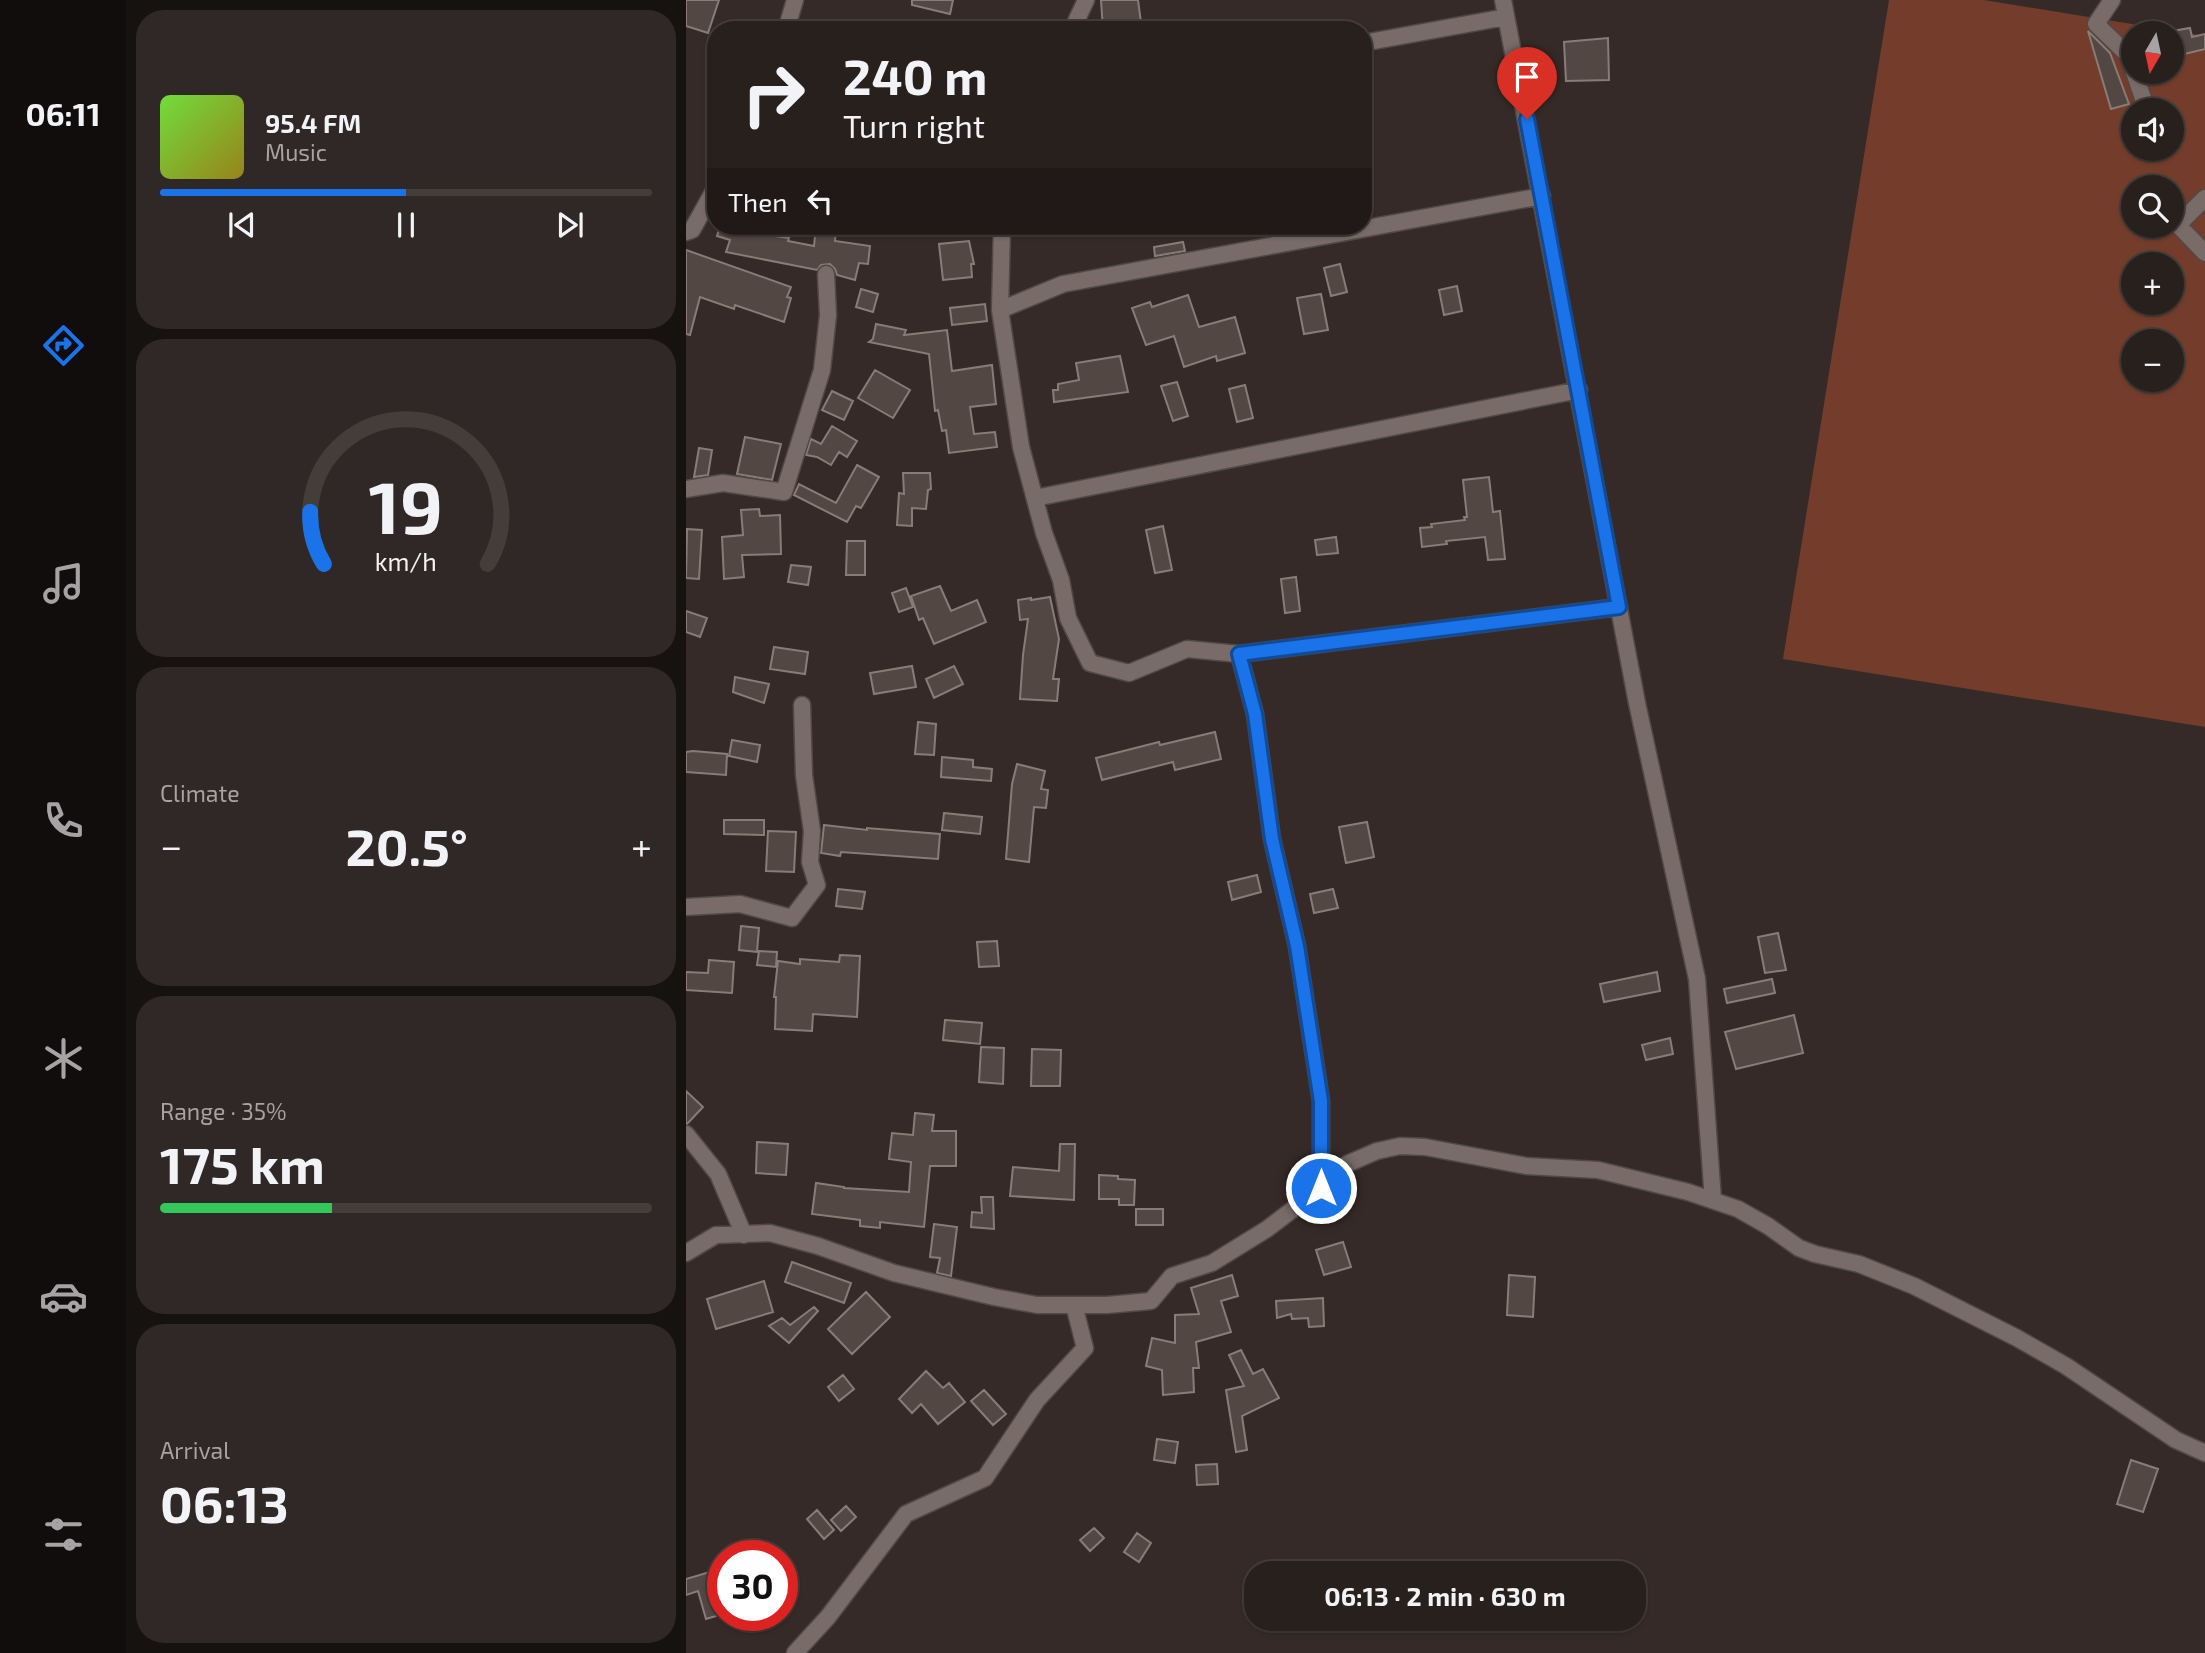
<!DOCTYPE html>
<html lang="en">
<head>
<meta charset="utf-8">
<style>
	:root { --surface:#28201d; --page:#302826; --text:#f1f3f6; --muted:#a5a3a4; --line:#443e3b; --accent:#1a73e8 }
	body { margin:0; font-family:"Exo 2",sans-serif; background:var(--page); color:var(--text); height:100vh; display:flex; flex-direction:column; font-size:26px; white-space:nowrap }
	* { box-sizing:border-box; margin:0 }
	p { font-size:23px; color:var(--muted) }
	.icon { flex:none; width:38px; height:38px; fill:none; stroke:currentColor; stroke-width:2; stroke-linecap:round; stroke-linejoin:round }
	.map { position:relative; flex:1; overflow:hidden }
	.details { display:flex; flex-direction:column; gap:10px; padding:10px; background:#161210; width:560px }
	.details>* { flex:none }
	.guide { position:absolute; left:21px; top:21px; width:665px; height:214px; border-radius:28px; box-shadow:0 2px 5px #0004,0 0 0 2px var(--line); background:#28201d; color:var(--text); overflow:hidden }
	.needle { width:46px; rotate:189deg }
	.controls { position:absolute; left:1435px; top:21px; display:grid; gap:14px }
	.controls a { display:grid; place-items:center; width:63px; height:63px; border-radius:50%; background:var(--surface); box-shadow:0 2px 5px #0004,0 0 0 2px var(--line); font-size:35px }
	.speed { position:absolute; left:21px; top:1540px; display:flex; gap:14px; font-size:35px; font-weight:700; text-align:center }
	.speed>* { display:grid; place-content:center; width:91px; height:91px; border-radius:50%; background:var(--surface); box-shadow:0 2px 5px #0004,0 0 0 2px var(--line); line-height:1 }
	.speed .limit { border:10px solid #d22; background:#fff; color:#111 }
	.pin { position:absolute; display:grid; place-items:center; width:60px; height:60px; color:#fff; margin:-72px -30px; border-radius:50% 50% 50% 0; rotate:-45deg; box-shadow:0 0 7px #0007 }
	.pin .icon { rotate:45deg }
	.me { position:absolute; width:77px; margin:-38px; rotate:0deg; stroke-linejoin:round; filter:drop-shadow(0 0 5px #0008) }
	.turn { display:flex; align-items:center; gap:24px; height:147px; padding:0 21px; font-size:32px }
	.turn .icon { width:91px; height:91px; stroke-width:2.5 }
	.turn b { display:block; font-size:49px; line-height:60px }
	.then { display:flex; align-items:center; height:66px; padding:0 21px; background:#0003; gap:14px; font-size:26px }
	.big { font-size:52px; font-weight:700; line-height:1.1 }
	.details .card { flex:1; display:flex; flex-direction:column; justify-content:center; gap:10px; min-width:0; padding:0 24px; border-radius:28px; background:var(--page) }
	.details .dial { align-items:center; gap:0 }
	.dial svg { height:182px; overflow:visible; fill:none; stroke:var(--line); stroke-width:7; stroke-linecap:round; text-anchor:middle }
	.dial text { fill:var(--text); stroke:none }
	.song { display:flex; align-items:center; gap:21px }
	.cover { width:84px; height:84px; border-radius:10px; background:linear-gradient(135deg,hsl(100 70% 55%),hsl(50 70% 35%)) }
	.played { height:7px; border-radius:4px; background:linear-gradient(90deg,var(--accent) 50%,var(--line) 50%) }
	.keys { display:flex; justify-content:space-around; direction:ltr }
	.heat { display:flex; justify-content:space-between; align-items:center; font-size:38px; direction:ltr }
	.charge { height:10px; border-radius:5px; background:linear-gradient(90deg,#34c759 35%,var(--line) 0) }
	.trip { position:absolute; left:558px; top:1561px; width:402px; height:70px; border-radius:28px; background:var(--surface); box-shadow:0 2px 5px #0004,0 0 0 2px var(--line); font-weight:700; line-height:70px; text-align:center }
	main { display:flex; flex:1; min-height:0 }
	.tab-bar { display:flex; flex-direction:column; width:126px; justify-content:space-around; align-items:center; background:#100d0c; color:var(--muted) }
	.tab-bar .icon { width:49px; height:49px }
	.tab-bar .current { color:var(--accent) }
	.tab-bar b { font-size:32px; color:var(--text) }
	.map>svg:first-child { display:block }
</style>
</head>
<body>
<main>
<nav class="tab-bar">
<b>06:11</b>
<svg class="icon current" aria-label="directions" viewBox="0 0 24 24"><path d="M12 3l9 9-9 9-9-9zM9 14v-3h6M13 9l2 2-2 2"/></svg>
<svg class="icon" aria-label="music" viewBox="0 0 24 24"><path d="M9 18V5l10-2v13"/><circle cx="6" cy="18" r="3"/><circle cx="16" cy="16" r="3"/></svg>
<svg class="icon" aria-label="phone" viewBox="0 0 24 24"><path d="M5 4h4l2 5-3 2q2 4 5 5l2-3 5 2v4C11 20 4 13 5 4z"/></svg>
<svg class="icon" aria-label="climate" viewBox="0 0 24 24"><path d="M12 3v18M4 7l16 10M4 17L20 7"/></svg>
<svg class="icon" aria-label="car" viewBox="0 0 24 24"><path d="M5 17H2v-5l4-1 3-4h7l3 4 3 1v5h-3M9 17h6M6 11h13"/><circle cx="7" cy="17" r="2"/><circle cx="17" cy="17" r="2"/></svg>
<svg class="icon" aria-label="filters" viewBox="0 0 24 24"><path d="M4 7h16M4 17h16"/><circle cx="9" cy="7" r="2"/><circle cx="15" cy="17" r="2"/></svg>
</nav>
<section class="details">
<div class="card">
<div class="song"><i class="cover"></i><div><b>95.4 FM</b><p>Music</p></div></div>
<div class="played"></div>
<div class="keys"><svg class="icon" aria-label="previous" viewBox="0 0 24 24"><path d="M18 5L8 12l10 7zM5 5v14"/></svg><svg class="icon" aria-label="pause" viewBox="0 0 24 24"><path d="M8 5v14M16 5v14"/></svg><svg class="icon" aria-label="next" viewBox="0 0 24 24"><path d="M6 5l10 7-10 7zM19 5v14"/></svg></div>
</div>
<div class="card dial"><svg viewBox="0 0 100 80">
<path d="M14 69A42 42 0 1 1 86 69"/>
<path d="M14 69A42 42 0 0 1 8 46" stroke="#1a73e8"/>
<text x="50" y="56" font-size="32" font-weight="700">19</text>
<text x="50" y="72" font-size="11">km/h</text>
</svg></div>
<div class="card"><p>Climate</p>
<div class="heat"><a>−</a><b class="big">20.5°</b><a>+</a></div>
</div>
<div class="card"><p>Range · 35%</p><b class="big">175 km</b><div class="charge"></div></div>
<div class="card"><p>Arrival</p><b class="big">06:13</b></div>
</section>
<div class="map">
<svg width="1519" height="1653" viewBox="0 0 1519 1653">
	<rect width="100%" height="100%" fill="#352a27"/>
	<path fill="#743d2b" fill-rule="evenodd" d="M1203 0H1298L1519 36V727L1097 659ZM1447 33H1486V72H1447ZM1447 110H1486V149H1447ZM1447 187H1486V226H1447ZM1447 264H1486V303H1447ZM1447 341H1486V380H1447Z"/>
	<path fill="#534743" stroke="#897c77" stroke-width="2" d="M0 0H33L22 33 0 26Z
		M226 0H267L264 14 226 5Z
		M415 0H452L456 30H417Z
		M1504 28 1506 37 1519 34V49L1490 56 1486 31Z
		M1402 31 1424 53 1443 104 1425 109Z
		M922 38 923 80 880 81 878 42Z
		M34 226H68L77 229 75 234 103 238 102 241 128 246 130 226H150L149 241 184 246 182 264 173 263 169 280 151 275 149 269 144 264 135 265 131 270 40 252 44 240 31 236Z
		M283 241 288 264H285L286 277 257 280 253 244Z
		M497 242 499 251 469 256 468 247Z
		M0 250 105 287 101 297 105 298 98 322 49 305 48 309 14 297 4 335 0 334Z
		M654 264 661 292 645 296 638 268Z
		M771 286 776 311 758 315 753 290Z
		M175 289 192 294 187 312 170 307Z
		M635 294 642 330 618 334 611 298Z
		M502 295 513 327 549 317 559 353 531 361 530 356 498 367 488 336 460 345 446 308 464 302 466 307Z
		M299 304 301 321 266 325 264 308Z
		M190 324 220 330 218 335 261 330 266 371 306 365 310 404 284 407 288 434 309 432 311 447 263 453 260 430 256 431 252 410 249 411 243 354 183 342 187 339Z
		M434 356 442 392 368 402 367 390H372V384L393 380 390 363Z
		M189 370 224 390 207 418 172 398Z
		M491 382 502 416 487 421 475 386Z
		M559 385 567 418 551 422 543 389Z
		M146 391 167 401 158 420 136 410Z
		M146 426 171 441 161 457 153 452 145 465 131 457 120 455 125 439 135 444Z
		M59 437 95 444 86 480 51 474Z
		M13 448 26 450 22 475 8 477Z
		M171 465 193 477 175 508 170 506 161 522 108 495 113 484 150 503Z
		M217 473H244L245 489 242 490 240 509 226 508V526L211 525 213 493 218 494Z
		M803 477 807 512 814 511 819 559 802 560 799 537 760 541 761 544 736 547 734 528 746 527 745 524 779 520 778 517H781L777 480Z
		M73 509 74 516 94 515 95 554 56 555 58 577 38 579 36 537 57 535 55 510Z
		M477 526 486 570 469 573 460 530Z
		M1 529 16 530 13 579 0 578Z
		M650 537 652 553 631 555 629 540Z
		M161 541H179V575H160Z
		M105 565 125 567 122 585 102 582Z
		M610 577 614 611 599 613 595 579Z
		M254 586 265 611 291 600 300 622 248 644 237 618 233 620 225 596Z
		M220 588 227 607 213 612 206 593Z
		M364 597 373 639 367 679H373L371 701 334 699 337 655 342 619 334 620 332 600 345 598V600Z
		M0 611 21 618 14 637 0 632Z
		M88 647 122 652 119 674 84 669Z
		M226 666 230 687 188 694 184 673Z
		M268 666 277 684 248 698 240 679Z
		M49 677 83 684 78 703 47 692Z
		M232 722 250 724 248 755 229 754Z
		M529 732 535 759 489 770 487 762 416 780 410 758 473 742 474 745Z
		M46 740 74 745 71 762 43 756Z
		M7 751 41 754 40 775 0 772V752Z
		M256 757 287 760V767L306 769 305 781 255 777Z
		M331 764 359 771 355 789 362 790 360 808 348 807 343 862 320 859 326 784Z
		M258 813 296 817 294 834 256 830Z
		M38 820H78V835L38 834Z
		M681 822 688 857 660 863 653 827Z
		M138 825 181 830V828L254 834 252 859 155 852 154 856 135 853Z
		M82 831 110 832 108 872 80 871Z
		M571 875 575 892 546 900 542 882Z
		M152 889 179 892 176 909 150 906Z
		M647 889 652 908 628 913 624 894Z
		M55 926 73 928 71 952 53 950Z
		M1092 933 1100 970 1079 973 1072 937Z
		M311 941 313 966 293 967 291 942Z
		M73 951 91 952 90 967 71 965Z
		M154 955 174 956 171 1017 127 1014 126 1031 89 1029 90 997H88L92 961 114 964V959L153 962Z
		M23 960 48 962 46 993 0 990V972L22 973Z
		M971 972 974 991 918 1002 914 984Z
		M1086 979 1089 993 1041 1003 1038 989Z
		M1108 1015 1117 1053 1050 1069 1039 1032Z
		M259 1020 296 1023 294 1044 257 1040Z
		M984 1038 987 1054 960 1060 956 1045Z
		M295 1047 318 1048 317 1084 293 1082Z
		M346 1049 375 1050 374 1086H345Z
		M0 1091 17 1107 1 1124H0Z
		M229 1113 248 1115 246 1131H270V1166H244L238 1227 194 1222V1228L174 1226V1220L126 1214 130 1183 158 1187V1188L223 1192 225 1162 203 1159 206 1133 227 1135Z
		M71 1142 102 1144 100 1175 70 1173Z
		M374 1144H389L388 1200 324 1196 327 1167 373 1171Z
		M413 1175 432 1176V1179L449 1180 448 1205H433V1199H413Z
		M295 1197H307L308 1229 285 1227 286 1212 296 1213Z
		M450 1209H477V1225H450Z
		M248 1224 271 1227 265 1276 251 1273 254 1258 244 1257Z
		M657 1242 665 1267 638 1275 630 1250Z
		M106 1262 165 1283 158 1303 99 1282Z
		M546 1275 552 1296 535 1301 545 1332 510 1342 513 1368H507L508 1392 477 1395 476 1370 460 1366 466 1338 489 1343V1315L513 1314 505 1288Z
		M823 1275 849 1277 847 1317 821 1315Z
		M78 1281 87 1312 30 1329 21 1299Z
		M180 1292 204 1317 166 1354 142 1329Z
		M637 1298 638 1326 623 1327 622 1318 606 1319 605 1314 591 1318 590 1301Z
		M128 1307 132 1311 103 1343 83 1326 96 1318 104 1325Z
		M555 1350 567 1374 577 1369 593 1398 556 1416 561 1450 550 1452 540 1390 558 1386 543 1355Z
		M240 1371 257 1388 263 1383 279 1402 252 1424 235 1404 226 1413 213 1399Z
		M157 1375 168 1389 153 1401 142 1387Z
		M298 1390 320 1414 307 1425 285 1401Z
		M471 1439 492 1442 489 1463 468 1460Z
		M1445 1460 1472 1469 1457 1512 1431 1504Z
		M531 1464 532 1484 511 1485 510 1465Z
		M160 1506 170 1517 155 1531 145 1520Z
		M131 1510 148 1530 138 1539 121 1519Z
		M408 1528 418 1538 404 1551 394 1540Z
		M451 1533 465 1543 453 1562 438 1552Z
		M37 1568V1614L20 1619 12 1591 0 1595V1579Z"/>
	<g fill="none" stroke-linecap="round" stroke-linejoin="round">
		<defs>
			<path id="street" d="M817 0 951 703 1011 979 1027 1200
				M1426 0 1410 24 1442 55 1447 69
				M100 30 109 0
				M386 30 400 0
				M677 43 820 17
				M1448 72 1461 110
				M1519 198 1492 225 1519 253
				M316 226 314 310 335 447 358 533 375 580 382 618 404 663 443 673 501 649 553 654 569 714 586 839 611 946 635 1101V1188
				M0 232 6 230 30 187
				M314 310 377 284 856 196
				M0 489 37 483 98 492 136 370 142 315 140 274
				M349 498 893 390
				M553 654 933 607
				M0 907 54 904 106 918 131 885 124 862 126 831 118 775 116 705
				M0 1134 32 1174 58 1235
				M0 1253 30 1235 84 1233 132 1246 208 1273 308 1297 351 1305H421L465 1301 486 1276 526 1263 581 1229 635 1188 661 1164 691 1151 714 1146 739 1147 840 1166 912 1170 1002 1192 1052 1209 1082 1226 1113 1248 1129 1254 1173 1264 1228 1286 1331 1338 1380 1366 1490 1440 1519 1453
				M109 1653 142 1617 220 1514 299 1478 351 1400 399 1348 388 1305"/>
		</defs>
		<use href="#street" stroke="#524945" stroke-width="19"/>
		<use href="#street" stroke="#796c68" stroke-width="16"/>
	</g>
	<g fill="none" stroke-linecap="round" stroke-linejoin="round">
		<defs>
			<path id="route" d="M635 1188V1101L611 946 586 839 569 714 553 654 933 607 841 119"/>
		</defs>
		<use href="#route" stroke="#114b97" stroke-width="18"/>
		<use href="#route" stroke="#1a73e8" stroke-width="12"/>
	</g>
</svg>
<div class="controls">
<a><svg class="needle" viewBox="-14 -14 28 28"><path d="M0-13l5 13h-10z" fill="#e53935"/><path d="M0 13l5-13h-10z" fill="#a5a3a4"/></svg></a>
<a><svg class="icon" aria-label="sound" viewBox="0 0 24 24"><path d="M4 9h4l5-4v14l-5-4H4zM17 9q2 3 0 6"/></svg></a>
<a><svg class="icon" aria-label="search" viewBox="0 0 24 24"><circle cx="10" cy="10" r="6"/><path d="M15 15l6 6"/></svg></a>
<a>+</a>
<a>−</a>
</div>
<div class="speed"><div class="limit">30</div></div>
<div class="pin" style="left:841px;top:119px;background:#d93025"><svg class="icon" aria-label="arrive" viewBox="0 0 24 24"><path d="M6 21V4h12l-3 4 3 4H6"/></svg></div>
<svg class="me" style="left:635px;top:1188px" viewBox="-20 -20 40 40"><circle r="17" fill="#1a73e8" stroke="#fff" stroke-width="3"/><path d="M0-11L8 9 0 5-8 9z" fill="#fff"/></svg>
<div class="trip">06:13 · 2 min · 630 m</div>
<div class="guide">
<div class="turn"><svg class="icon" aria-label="right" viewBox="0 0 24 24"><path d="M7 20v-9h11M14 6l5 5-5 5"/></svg><div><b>240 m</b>Turn right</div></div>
<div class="then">Then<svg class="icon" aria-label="left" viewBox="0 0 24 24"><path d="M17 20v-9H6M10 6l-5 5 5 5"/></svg></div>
</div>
</div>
</main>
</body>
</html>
